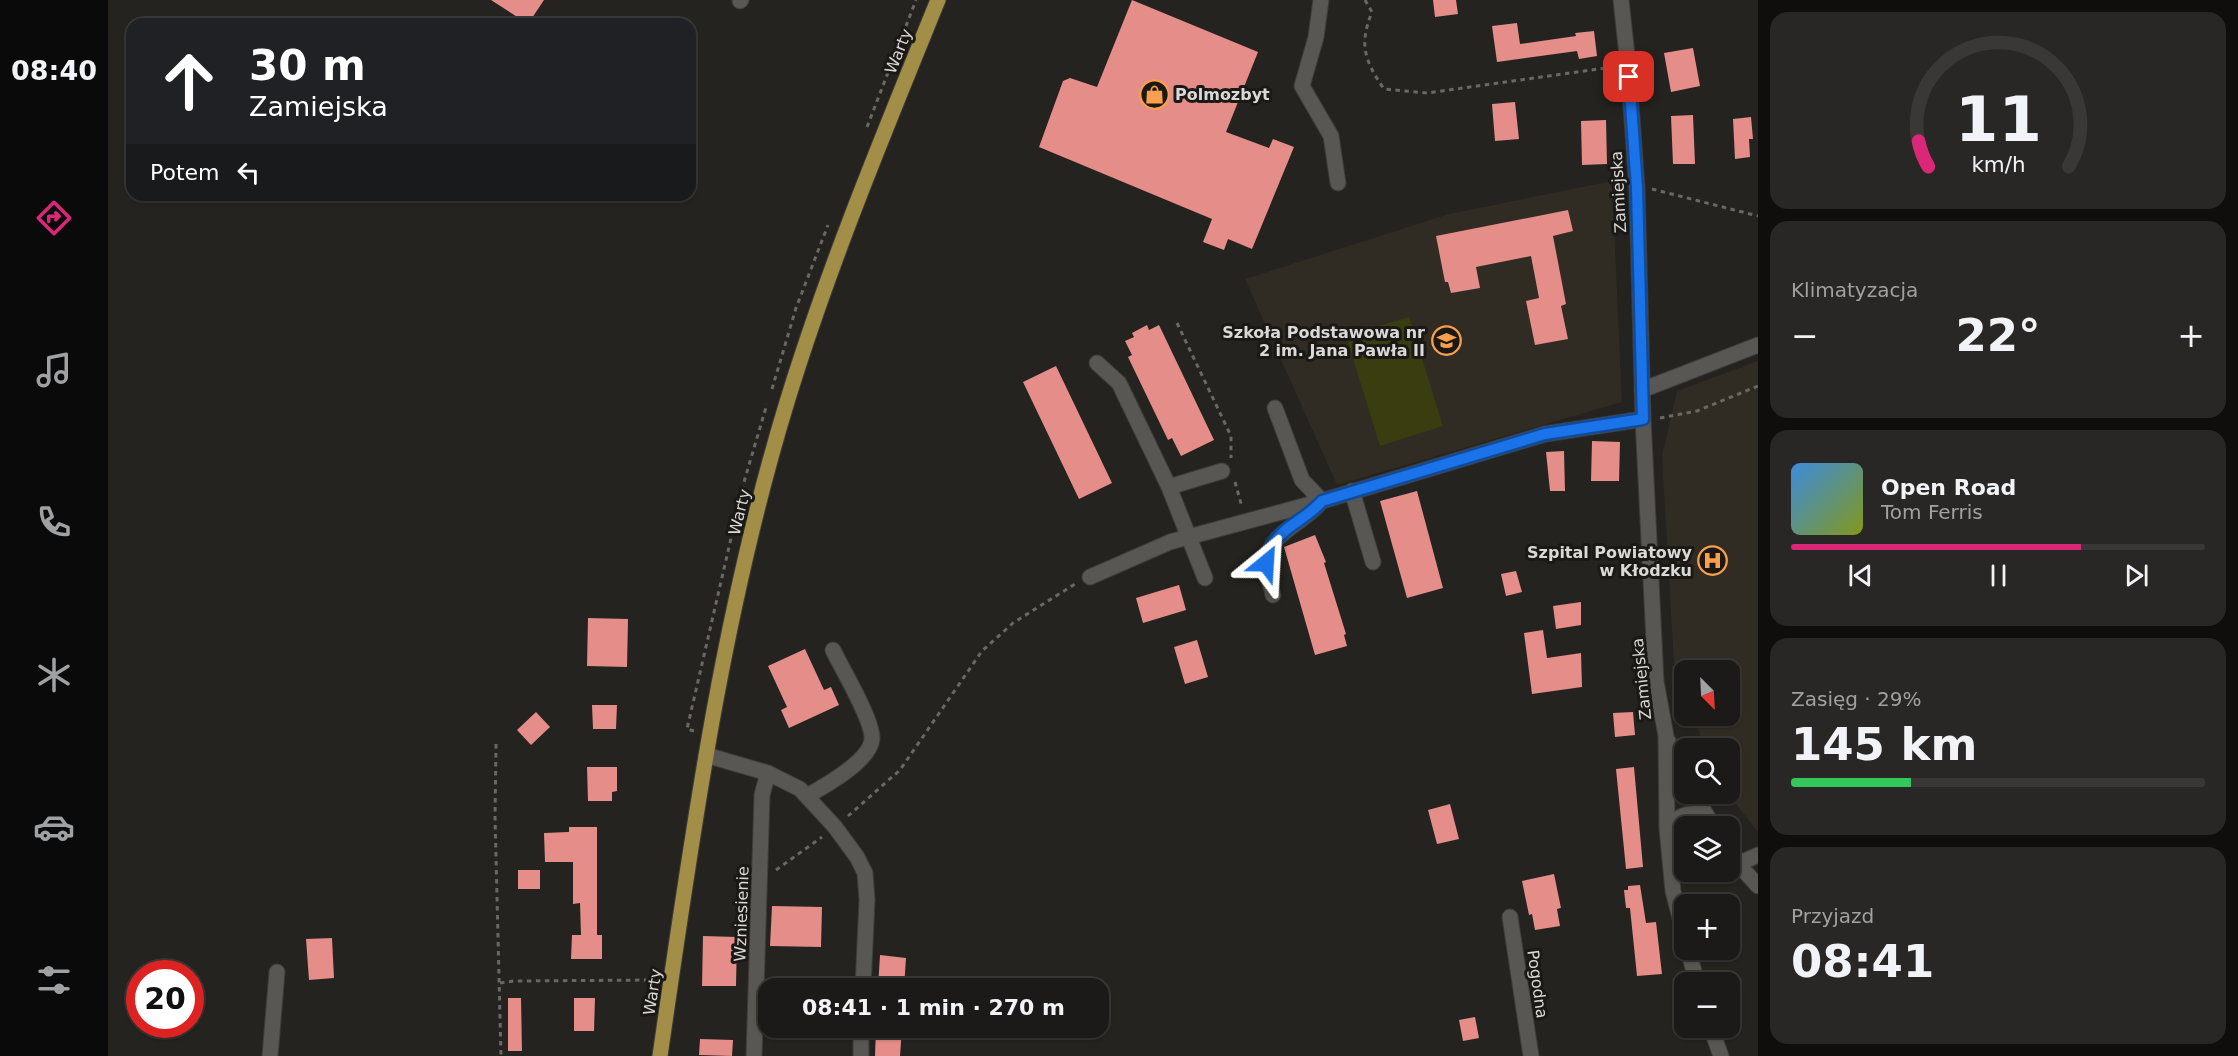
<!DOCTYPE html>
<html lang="pl">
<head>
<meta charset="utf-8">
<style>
	:root { --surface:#1b1a18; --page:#282725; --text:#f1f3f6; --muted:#a0a1a2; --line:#393837; --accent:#db2777 }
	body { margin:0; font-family:"DejaVu Sans",sans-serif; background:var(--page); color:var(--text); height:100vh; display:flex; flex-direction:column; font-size:22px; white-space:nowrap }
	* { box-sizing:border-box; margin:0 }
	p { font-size:20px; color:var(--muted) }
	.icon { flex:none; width:33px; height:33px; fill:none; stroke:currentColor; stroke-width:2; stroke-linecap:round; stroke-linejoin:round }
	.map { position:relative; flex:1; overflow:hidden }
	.sheet { display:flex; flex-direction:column; gap:12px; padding:12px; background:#0f0e0d; width:480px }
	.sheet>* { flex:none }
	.top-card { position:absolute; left:18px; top:18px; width:570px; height:183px; border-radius:18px; box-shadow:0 2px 4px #0004,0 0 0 2px var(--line); background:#202124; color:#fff; overflow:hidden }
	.needle { width:39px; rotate:156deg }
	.controls { position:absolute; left:1566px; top:660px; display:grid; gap:12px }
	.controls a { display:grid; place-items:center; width:66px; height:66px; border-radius:12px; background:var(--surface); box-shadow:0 2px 4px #0004,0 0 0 2px var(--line); font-size:30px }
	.speed { position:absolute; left:18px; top:960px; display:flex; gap:12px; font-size:30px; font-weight:700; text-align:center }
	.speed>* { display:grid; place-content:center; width:78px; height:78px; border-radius:50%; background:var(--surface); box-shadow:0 2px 4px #0004,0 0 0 2px var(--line); line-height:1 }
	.speed .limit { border:9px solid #d22; background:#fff; color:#111 }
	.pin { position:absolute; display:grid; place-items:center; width:51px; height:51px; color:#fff; margin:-26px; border-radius:12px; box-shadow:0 3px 9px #0006 }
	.me { position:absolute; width:66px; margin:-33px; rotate:27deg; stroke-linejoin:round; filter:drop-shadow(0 0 4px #0008) }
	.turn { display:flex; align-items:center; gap:21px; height:126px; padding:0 24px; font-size:27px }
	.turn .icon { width:78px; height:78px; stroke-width:2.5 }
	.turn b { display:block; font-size:42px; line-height:51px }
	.then { display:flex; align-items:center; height:57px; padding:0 24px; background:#0003; gap:12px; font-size:22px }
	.big { font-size:45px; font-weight:800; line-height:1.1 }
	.sheet .widget { flex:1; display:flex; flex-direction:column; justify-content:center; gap:9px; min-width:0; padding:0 21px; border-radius:18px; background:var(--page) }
	.sheet .dial { align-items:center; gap:0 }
	.dial svg { height:156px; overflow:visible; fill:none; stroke:var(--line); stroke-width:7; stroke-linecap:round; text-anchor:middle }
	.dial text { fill:var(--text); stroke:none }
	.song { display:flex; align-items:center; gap:18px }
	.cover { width:72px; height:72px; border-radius:9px; background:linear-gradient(135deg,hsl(210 70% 55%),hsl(70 70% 35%)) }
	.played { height:6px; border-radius:3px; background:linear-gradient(90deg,var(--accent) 70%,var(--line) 70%) }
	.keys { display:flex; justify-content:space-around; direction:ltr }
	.heat { display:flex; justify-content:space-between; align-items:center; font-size:33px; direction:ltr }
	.charge { height:9px; border-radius:4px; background:linear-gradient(90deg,#34c759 29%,var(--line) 0) }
	.trip { position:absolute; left:650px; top:978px; width:351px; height:60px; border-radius:18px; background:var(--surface); box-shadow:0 2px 4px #0004,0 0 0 2px var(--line); font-weight:800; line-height:60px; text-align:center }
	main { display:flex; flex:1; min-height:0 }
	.dock { display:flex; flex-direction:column; width:108px; justify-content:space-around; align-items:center; background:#0b0a0a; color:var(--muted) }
	.dock .icon { width:42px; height:42px }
	.dock .selected { color:var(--accent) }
	.dock b { font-size:27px; color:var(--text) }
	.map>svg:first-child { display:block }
</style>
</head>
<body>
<main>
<nav class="dock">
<b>08:40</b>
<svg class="icon selected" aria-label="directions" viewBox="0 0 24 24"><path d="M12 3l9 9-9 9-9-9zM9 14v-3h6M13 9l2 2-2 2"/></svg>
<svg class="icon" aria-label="music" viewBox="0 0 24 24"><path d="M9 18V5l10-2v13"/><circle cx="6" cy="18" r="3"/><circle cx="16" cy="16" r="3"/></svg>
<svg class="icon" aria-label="phone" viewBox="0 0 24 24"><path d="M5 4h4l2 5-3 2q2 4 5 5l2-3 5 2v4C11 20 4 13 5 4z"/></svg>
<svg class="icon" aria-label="climate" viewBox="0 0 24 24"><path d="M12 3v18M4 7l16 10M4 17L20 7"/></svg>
<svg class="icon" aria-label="car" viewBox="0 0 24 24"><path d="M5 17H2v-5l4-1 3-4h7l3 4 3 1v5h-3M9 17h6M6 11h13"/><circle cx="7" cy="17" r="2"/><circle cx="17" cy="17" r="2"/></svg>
<svg class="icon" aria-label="filters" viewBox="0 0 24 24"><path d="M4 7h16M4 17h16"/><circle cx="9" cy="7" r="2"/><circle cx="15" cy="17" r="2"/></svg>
</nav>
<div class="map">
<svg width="1650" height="1056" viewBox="0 0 1650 1056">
	<rect width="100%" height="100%" fill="#242320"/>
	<path fill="#302b23" d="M1504 181 1514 402 1229 485 1137 279 1341 214Z
		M1650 361V832L1620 794H1622V748H1597L1585 716H1622V670H1576V693L1566 665 1554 456 1569 391Z"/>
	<path fill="#393d0f" d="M1301 317 1335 426 1272 446 1238 336Z"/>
	<path fill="#e58d88" d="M383 0H436L420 24Z
		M1024 0 1150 52 1118 132 1161 148 1165 139 1186 147 1144 249 1120 239 1116 250 1095 242 1104 219 931 147 955 81 962 78 989 87Z
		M1325 0H1348L1350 14 1327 17Z
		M1409 23 1412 44 1468 36 1467 33 1486 31 1489 56 1471 59 1469 51 1389 62 1384 26Z
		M1585 48 1592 86 1563 92 1556 53Z
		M1407 102 1411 139 1387 141 1384 104Z
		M1585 115 1587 164H1565L1563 116Z
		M1643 117 1645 139H1641L1642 157 1627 159 1625 119Z
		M1498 120 1499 164 1474 165 1473 121Z
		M1460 210 1465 231 1445 236 1458 304 1453 306 1460 339 1427 345 1418 301 1431 298 1423 256 1368 267 1372 288 1343 293 1340 282H1337L1328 236Z
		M1039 325 1041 330 1051 325 1106 440 1073 456 1064 438 1060 440 1020 357 1024 355 1017 341 1026 337 1024 333Z
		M948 366 1004 483 971 499 915 382Z
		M1484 441 1512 442 1511 481H1483Z
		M1456 451 1457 491H1442L1438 452Z
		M1309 491 1335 588 1299 598 1272 501Z
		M1207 535 1218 562 1216 563 1238 634 1236 635 1239 646 1207 655 1176 547Z
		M1408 571 1414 592 1398 596 1393 574Z
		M1071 585 1078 610 1035 623 1028 598Z
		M1473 602V625L1448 629 1445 606Z
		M480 618 520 619 519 667 479 666Z
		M1435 630 1439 658 1473 653 1474 687 1424 694 1416 633Z
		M1089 640 1100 677 1077 684 1066 647Z
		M697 649 716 690 723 687 731 705 681 728 673 710 679 707 660 666Z
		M484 705H509L508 729H485Z
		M428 712 442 727 423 745 409 730Z
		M1525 712 1527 735 1507 737 1505 713Z
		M479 767H509V791L504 792V801H480Z
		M1526 767 1535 867 1518 869 1508 769Z
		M1342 804 1351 839 1329 844 1320 810Z
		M461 827H489V935H494V959H463L464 935H473L472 903 465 904V862H437L436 833 461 832Z
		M410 870H432V889H410Z
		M1446 874 1453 908 1449 909 1452 926 1427 930 1424 914 1421 915 1414 881Z
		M1532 885 1538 923 1548 922 1554 974 1529 976 1522 908H1518L1516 890H1520V886Z
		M664 906 714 907 713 947 662 946Z
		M595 936 629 937 628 986H594Z
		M224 938 226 978 201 980 198 939Z
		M772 955 798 958 796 988H770Z
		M400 998H413L414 1051H400Z
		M466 998H487L486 1031H466Z
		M1367 1017 1371 1038 1355 1041 1351 1020Z
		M768 1028H794L792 1056H767Z
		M592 1039 625 1040 624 1056 591 1055Z"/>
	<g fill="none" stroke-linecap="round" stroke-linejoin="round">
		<defs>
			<path id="minor" d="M1213 0 1208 37 1194 86 1223 136 1230 183
				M1513 0 1520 64 1529 188 1535 419 1548 681 1558 736 1559 829 1565 891 1576 934
				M632 1 633 0
				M989 363 1011 383 1061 487 1097 578
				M1534 390 1650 345
				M1167 408 1194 480 1214 501
				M1061 487 1114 471
				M1244 491 1265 562
				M982 577 1062 542 1214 501 1437 434 1535 419
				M1165 595C1163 585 1157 571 1158 562 1162 532 1196 523 1212 503
				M1560 741 1576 776
				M598 755 660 773 692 789 727 827 749 857 757 873 759 900 755 988
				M1586 794 1605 826
				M699 796C717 786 762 761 764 739 765 720 734 669 725 650
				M1559 829C1570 815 1579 813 1596 813
				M1622 852 1630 864 1650 886
				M1630 864 1650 855
				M1402 917 1423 1056
				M1580 950 1589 982
				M753 1028V1056
				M1603 1028 1613 1056
				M162 1056 169 972
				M646 1056 654 795 660 773"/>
			<path id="major" d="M552 1056C584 836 614 615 679 402 721 265 776 133 830 0"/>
		</defs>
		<use href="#minor" stroke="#3f3d3a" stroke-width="17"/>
		<use href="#major" stroke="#3f3d3a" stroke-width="17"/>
		<path stroke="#696865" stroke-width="3" stroke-dasharray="4.5 4.5" stroke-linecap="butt" d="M1257 0 1264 12C1251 44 1256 60 1276 89L1319 93 1505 67
			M759 127 808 0
			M1544 189 1650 216
			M1069 323 1123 436V458
			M664 389 688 308 720 225
			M1552 418 1589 411 1650 386
			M1127 482 1134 507
			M586 731 579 729 636 482 659 404
			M388 744 387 817 393 1056
			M740 816 792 770 874 651 905 623 967 584
			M668 870 714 837
			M392 983 406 981 547 980"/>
		<use href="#minor" stroke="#595753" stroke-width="15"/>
		<use href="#major" stroke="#a28e46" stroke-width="15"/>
	</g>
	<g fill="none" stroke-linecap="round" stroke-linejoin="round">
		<defs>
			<path id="route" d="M1158 563C1160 557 1161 550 1164 545 1176 526 1200 518 1214 501L1437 434 1535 419 1529 188 1521 77"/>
		</defs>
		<use href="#route" stroke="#114b97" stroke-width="15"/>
		<use href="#route" stroke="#1a73e8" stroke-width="10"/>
	</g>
	<defs>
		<symbol id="shop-ring" viewBox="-11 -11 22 22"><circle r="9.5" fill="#1b1916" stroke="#fa9f4e" stroke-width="1.5"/><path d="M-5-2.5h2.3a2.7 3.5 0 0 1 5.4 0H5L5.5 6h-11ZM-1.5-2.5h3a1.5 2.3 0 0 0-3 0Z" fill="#fa9f4e"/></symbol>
		<symbol id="school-ring" viewBox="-11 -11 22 22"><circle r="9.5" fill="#1b1916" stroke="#fa9f4e" stroke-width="1.5"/><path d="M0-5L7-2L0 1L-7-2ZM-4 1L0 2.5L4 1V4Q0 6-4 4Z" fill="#fa9f4e"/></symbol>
		<symbol id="hospital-ring" viewBox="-11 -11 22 22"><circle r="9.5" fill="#1b1916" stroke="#fa9f4e" stroke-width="1.5"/><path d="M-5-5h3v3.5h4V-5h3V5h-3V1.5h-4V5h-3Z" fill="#fa9f4e"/></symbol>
	</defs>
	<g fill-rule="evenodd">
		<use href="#shop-ring" x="1030" y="78" width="33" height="33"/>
		<use href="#school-ring" x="1322" y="324" width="33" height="33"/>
		<use href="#hospital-ring" x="1588" y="544" width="33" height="33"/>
	</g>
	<g text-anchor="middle" stroke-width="6" stroke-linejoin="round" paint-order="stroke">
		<g font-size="16" fill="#dad9d7" stroke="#1b1916">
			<text transform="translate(790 51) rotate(-68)" y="6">Warty</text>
			<text transform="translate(1510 192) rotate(-93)" y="6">Zamiejska</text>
			<text transform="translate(631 512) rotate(-76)" y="6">Warty</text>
			<text transform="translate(1533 679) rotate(-96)" y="6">Zamiejska</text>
			<text transform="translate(633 914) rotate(-88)" y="6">Wzniesienie</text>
			<text transform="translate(1430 984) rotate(82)" y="6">Pogodna</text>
			<text transform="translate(544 992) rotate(-81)" y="6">Warty</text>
		</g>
		<g font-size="16" font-weight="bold" fill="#dad9d7" stroke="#1b1916" text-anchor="end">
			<text x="1067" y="100" text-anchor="start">Polmozbyt</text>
			<text x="1317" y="338">Szkoła Podstawowa nr<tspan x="1317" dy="18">2 im. Jana Pawła II</tspan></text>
			<text x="1584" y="558">Szpital Powiatowy<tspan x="1584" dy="18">w Kłodzku</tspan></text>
		</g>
	</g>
</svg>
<div class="controls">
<a><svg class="needle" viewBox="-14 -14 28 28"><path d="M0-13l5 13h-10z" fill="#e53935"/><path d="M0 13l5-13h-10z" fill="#a0a1a2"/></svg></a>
<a><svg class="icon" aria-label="search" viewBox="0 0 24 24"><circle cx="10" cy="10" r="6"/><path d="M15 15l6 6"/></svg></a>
<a><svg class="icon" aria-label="layers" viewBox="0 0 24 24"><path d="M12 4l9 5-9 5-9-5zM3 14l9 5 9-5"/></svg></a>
<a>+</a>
<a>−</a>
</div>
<div class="speed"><div class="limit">20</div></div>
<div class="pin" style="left:1521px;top:77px;background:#d93025"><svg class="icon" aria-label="arrive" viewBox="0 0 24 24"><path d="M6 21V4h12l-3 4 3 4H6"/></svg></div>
<svg class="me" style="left:1158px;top:563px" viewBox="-20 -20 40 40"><path d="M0-17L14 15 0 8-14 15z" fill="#1a73e8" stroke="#fff" stroke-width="4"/></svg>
<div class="trip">08:41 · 1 min · 270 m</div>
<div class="top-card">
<div class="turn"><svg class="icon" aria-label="ahead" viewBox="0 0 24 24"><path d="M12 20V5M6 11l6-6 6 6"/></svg><div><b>30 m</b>Zamiejska</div></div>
<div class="then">Potem<svg class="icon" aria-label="left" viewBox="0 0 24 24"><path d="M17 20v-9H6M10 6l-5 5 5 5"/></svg></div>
</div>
</div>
<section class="sheet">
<div class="widget dial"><svg viewBox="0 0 100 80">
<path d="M14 69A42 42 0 1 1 86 69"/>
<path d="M14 69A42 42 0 0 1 9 56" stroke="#db2777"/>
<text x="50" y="56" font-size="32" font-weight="700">11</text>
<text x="50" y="72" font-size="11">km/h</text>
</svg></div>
<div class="widget"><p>Klimatyzacja</p>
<div class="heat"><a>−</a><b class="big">22°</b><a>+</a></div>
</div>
<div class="widget">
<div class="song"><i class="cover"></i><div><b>Open Road</b><p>Tom Ferris</p></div></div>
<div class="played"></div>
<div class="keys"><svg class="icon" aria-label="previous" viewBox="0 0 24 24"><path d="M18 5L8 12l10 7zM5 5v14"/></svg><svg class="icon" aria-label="pause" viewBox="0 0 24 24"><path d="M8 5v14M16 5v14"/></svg><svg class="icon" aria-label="next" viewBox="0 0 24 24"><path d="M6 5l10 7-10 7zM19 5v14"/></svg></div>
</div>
<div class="widget"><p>Zasięg · 29%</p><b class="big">145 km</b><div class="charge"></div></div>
<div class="widget"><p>Przyjazd</p><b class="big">08:41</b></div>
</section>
</main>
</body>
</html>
